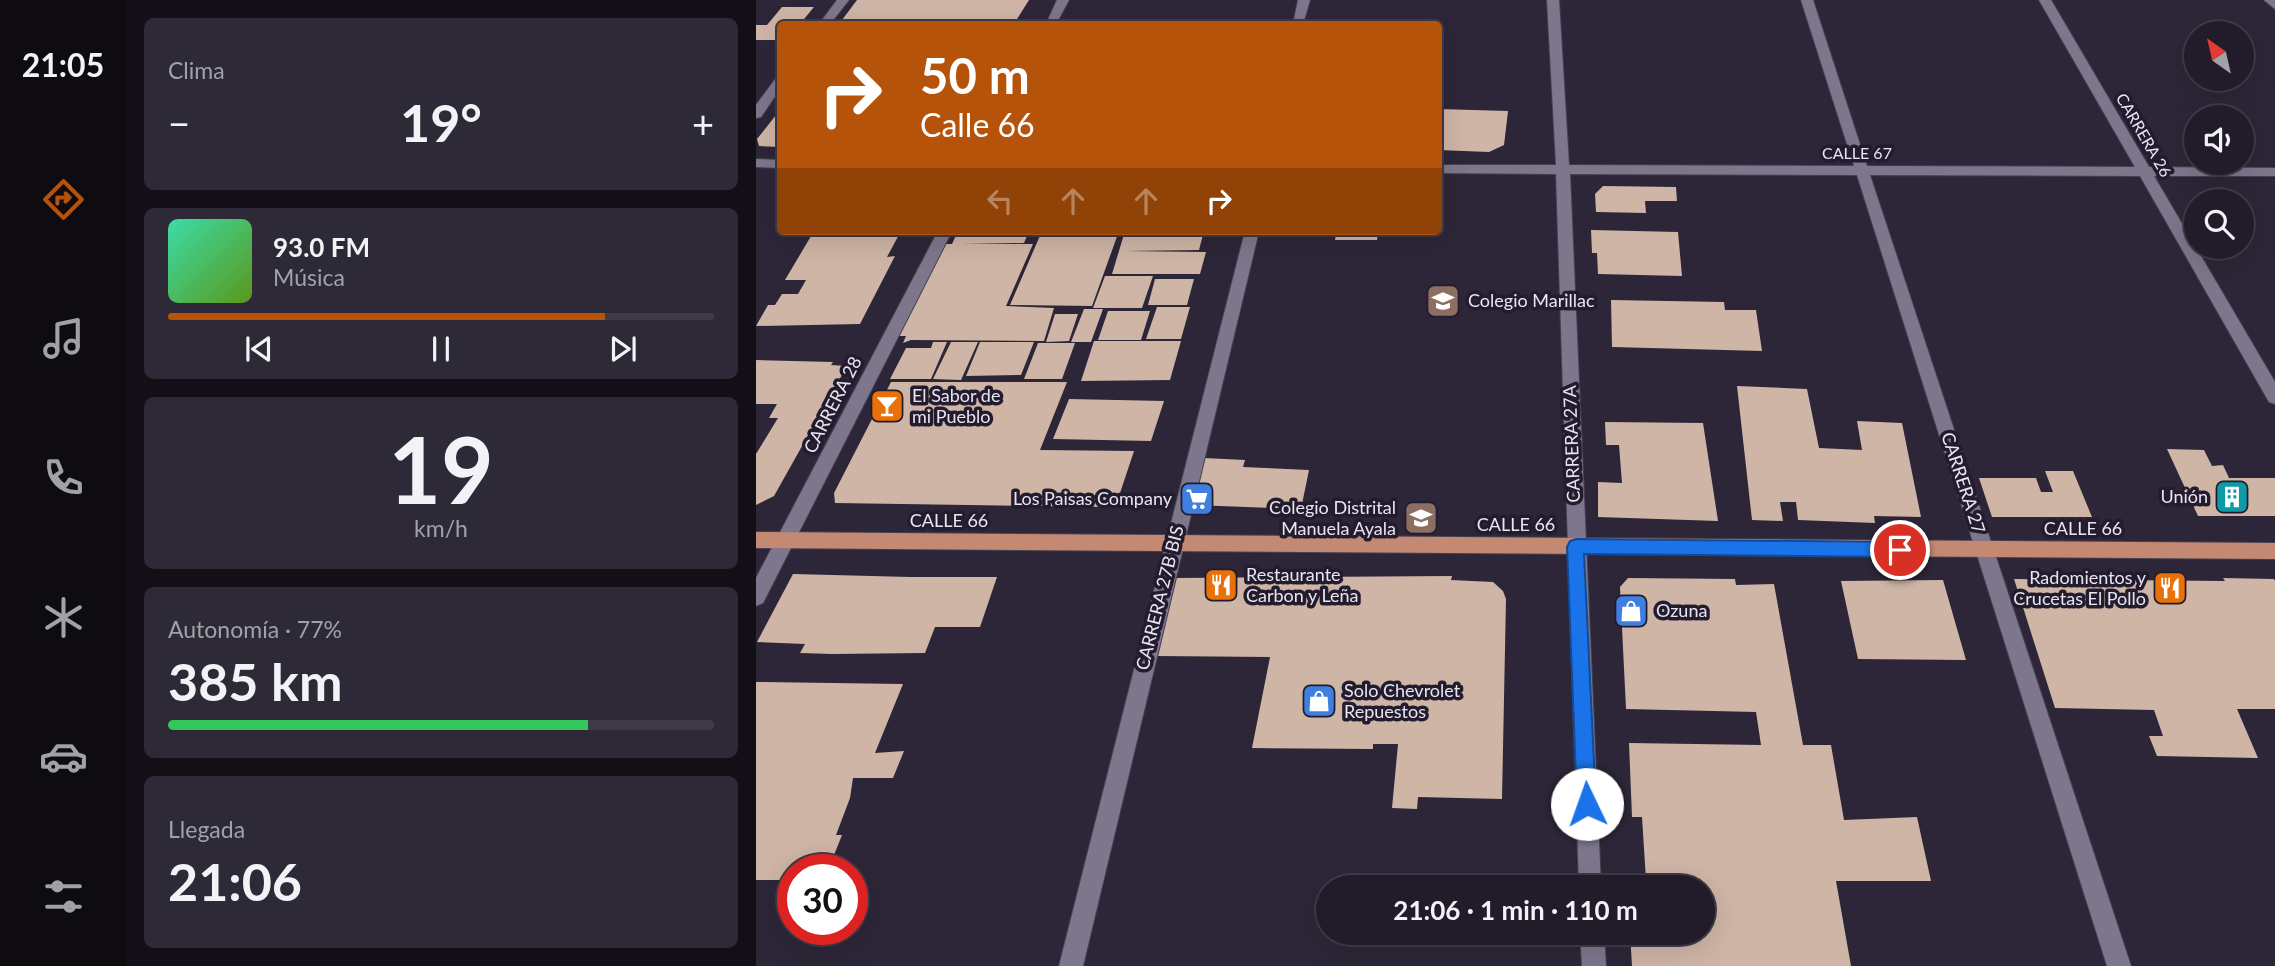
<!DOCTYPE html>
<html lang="es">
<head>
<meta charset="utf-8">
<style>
	:root { --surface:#221c2a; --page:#2e2936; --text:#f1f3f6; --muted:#a2a1a8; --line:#3f3a47; --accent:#b45309 }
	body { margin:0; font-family:Lato,sans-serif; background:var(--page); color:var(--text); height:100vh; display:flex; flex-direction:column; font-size:26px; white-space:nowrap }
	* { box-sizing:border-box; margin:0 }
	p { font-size:23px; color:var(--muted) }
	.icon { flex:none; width:38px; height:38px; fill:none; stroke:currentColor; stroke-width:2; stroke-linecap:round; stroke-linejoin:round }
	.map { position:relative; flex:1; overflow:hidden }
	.panel { display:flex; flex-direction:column; gap:18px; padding:18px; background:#130f17; width:630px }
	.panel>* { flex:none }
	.banner { position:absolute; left:21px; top:21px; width:665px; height:214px; border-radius:7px; box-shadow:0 7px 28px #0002,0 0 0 2px var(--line); background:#b45309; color:#fff; overflow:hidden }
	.needle { width:46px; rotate:326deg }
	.fabs { position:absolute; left:1428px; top:21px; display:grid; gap:14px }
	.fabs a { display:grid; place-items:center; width:70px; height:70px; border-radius:50%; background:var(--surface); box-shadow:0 7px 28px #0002,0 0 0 2px var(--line); font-size:35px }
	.speed { position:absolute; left:21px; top:854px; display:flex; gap:14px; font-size:35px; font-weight:700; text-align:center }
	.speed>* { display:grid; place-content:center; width:91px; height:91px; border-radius:50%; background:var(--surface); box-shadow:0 7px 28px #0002,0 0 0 2px var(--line); line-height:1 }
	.speed .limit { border:10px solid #d22; background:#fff; color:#111 }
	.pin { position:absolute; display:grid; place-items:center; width:60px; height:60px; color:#fff; margin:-30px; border:4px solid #fff; border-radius:50%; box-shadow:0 2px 7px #0007 }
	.me { position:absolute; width:77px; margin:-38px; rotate:357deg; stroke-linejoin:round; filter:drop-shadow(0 0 5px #0008) }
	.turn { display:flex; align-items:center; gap:24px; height:147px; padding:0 28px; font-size:32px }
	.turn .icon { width:91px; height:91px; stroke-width:2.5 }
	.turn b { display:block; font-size:49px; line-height:60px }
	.lanes { display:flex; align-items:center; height:66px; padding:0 28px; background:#0003; justify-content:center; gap:35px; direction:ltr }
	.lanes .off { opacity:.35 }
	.big { font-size:52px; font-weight:700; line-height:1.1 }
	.panel .widget { flex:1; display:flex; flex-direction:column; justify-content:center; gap:10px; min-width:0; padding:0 24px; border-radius:10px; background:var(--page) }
	.panel .dial { align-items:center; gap:0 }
	.dial b { font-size:91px; line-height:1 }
	.song { display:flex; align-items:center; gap:21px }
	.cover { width:84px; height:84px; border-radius:10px; background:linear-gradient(135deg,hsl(160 70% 55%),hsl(90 70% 35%)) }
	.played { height:7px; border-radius:4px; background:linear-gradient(90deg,var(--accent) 80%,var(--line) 80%) }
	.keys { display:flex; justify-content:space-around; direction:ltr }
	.heat { display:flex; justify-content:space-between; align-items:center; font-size:38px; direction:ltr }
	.charge { height:10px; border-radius:5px; background:linear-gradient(90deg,#34c759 77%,var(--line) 0) }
	.trip { position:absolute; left:560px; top:875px; width:399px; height:70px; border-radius:35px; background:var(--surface); box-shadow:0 7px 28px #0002,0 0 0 2px var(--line); font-weight:700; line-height:70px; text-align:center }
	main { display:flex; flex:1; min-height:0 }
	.tab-bar { display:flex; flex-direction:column; width:126px; justify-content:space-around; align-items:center; background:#0e0b11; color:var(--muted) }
	.tab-bar .icon { width:49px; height:49px }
	.tab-bar .selected { color:var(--accent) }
	.tab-bar b { font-size:32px; color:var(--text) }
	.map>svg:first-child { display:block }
</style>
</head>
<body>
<main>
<nav class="tab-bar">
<b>21:05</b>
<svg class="icon selected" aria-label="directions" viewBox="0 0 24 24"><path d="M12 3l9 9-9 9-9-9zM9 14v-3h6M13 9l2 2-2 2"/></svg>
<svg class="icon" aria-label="music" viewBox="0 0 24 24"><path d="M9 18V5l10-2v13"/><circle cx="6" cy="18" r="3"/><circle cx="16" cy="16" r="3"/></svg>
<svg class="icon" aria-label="phone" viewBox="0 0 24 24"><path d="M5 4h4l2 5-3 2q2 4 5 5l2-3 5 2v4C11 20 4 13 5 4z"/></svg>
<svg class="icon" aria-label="climate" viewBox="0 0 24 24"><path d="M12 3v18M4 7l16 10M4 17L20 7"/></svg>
<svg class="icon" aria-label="car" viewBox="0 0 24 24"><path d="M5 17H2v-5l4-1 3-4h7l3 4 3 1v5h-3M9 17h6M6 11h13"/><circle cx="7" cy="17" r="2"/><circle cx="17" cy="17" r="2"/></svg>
<svg class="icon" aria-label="filters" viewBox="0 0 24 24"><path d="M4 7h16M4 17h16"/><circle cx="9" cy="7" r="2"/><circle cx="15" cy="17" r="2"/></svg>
</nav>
<section class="panel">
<div class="widget"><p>Clima</p>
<div class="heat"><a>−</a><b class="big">19°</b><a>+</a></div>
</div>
<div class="widget">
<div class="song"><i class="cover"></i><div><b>93.0 FM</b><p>Música</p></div></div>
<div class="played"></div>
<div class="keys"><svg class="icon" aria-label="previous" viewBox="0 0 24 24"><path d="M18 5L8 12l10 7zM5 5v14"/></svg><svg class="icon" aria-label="pause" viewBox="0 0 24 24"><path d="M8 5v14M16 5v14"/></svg><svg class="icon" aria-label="next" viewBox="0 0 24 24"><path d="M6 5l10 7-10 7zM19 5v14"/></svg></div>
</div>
<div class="widget dial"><b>19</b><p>km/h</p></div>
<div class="widget"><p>Autonomía · 77%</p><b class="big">385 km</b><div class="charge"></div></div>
<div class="widget"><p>Llegada</p><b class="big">21:06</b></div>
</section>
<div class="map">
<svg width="1519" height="966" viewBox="0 0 1519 966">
	<rect width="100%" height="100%" fill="#2d2638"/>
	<path fill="#ceb5a6" d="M101 0H273L258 24H83Z
		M26 7H58L44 24H24V40H0V25H11Z
		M312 22H359L358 24H310Z
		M682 109 752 111 748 145 733 152 682 150Z
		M24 110V147L3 146 1 139Z
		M847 186 920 187 921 201H889L890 213 840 212 839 194Z
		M835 230 922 232 926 276 842 274 841 253H836Z
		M58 231H145L131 257 139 256 104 324 0 326 12 305H19L26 294H42L50 280H29Z
		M202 231H273L268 243 206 244H277L250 306 298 308 288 341 155 340 147 343 150 336H143L189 244H196Z
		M286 231H363L336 306 254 305Z
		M369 231H448L443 250 368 251 450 252 444 274H356Z
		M581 231H622L621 240H579Z
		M349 276H397L386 308H337Z
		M399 279H438L431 305H392Z
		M855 300 968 302 969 310H1000L1006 351 856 347Z
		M401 307H434L425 339H390Z
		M328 309H347L335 342H315Z
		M352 311H394L385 340H342Z
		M299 314H322L313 341 290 342Z
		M338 341H425L414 380 325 381Z
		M177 342H191L175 379H134L150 348H175Z
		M195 342H222L205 380 177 379Z
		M224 342H278L265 375 210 376Z
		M282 343H319L306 379H268Z
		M0 360 77 362 75 365 91 366 18 496 0 505V454L22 418H13L21 404H0Z
		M135 382H311L284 450 378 451 361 502 354 507 79 503 78 493Z
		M981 386 1051 389 1063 448 1106 450 1101 421 1146 423 1165 517 1118 516 1119 523 1042 520 1040 502H1024L1027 521 996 520Z
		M313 399 408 401 395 441 297 439Z
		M849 422 947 423 962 521 842 517V482L866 483 863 445H850Z
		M1411 449 1448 450 1456 466 1467 465 1473 478H1519V516H1442Z
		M448 458 489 460 487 467 553 470 545 509 438 505Z
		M1289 471H1317L1336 517H1236L1223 478H1280L1285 492H1297Z
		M37 574 155 577H241L224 627H179L169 653 76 654 44 653 49 644 1 642Z
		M696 576 695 580 737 582 747 591 750 599 746 799 662 797 661 809 636 808 642 744H617V749L496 748 514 657 401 656 420 578Z
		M872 578 979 579 980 585 1018 584 1047 745H1075L1088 820 1161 817 1175 881H1080L1095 966H876L874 933H947V887H871V884L890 880 886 817H876L873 743 1005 745 1000 712 870 709 864 587Z
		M1467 578 1518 579 1519 581V709H1481L1502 758 1401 756 1393 736H1407L1398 710 1299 708 1258 579 1469 581Z
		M1187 580 1210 660 1102 659 1085 581Z
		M0 682 147 684 119 753 148 751 137 778H97L94 798 80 835H86L72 870H37V880H0Z"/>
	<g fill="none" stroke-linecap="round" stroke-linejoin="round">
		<defs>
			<path id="minor" d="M81 0H93L74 24H63Z
				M301 0H313L300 24H290Z
				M542 0H554L547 24H537Z
				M791 0H803L813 165 1098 166 1045 0H1057L1111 166 1379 167 1283 0H1295L1393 167 1519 168V176H1398L1519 382V404L1513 402 1384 176 1114 175 1375 966H1351L1101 175 814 174 845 887H823L800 174 682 173V165H800Z
				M1508 0H1519V9Z
				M24 77V89L5 117 0 118V105L20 78Z
				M0 159 24 160V168L0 167Z
				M182 231H196L7 603 0 606V578Z
				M489 231H503L327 966H303Z
				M824 933H848L850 966H826Z"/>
			<path id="major" d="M0 532 1519 543V559L0 548Z"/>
		</defs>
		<use href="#minor" stroke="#484151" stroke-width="2"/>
		<use href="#major" stroke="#484151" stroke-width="2"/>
		<use href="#minor" fill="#7e768c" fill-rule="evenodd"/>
		<use href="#major" fill="#c48973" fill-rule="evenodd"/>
	</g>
	<path fill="#1a73e8" stroke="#114b97" stroke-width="2" d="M820 539 1144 542 1150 544 1153 550 1150 555 1144 557 828 554 840 804 837 811 831 814 824 811 821 804 811 547 814 541Z"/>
	<defs>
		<symbol id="university-square" viewBox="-11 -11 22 22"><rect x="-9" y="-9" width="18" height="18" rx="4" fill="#8d6e63" stroke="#231c2e"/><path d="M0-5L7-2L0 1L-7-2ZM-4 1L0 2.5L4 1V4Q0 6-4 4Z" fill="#fff"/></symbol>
		<symbol id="bar-square" viewBox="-11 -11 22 22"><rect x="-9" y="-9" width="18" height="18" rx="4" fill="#e8710a" stroke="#231c2e"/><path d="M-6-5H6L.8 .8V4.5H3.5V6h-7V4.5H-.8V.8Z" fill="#fff"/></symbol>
		<symbol id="building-square" viewBox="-11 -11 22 22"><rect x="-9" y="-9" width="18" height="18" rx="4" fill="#0f9aa8" stroke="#231c2e"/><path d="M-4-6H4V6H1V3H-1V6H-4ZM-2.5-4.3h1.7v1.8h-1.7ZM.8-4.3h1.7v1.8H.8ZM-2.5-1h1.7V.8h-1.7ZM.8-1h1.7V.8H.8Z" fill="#fff"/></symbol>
		<symbol id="supermarket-square" viewBox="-11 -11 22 22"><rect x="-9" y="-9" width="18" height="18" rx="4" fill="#3f7fe0" stroke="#231c2e"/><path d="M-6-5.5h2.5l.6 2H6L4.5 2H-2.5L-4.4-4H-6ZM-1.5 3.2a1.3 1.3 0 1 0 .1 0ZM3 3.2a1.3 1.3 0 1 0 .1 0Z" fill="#fff"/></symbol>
		<symbol id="school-square" viewBox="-11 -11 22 22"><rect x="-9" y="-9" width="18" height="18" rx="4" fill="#8d6e63" stroke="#231c2e"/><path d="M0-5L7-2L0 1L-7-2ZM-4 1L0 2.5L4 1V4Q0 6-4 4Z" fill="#fff"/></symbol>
		<symbol id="restaurant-square" viewBox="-11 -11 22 22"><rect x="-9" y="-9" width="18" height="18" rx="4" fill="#e8710a" stroke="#231c2e"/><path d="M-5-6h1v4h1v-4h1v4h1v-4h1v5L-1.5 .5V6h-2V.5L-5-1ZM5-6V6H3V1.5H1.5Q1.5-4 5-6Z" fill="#fff"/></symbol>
		<symbol id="shop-square" viewBox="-11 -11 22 22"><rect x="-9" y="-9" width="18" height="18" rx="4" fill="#3f7fe0" stroke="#231c2e"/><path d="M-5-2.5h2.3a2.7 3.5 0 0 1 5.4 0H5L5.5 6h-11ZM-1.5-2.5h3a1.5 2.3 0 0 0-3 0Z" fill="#fff"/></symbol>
	</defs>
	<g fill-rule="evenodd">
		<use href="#university-square" x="668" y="282" width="38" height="38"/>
		<use href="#bar-square" x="112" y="387" width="38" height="38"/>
		<use href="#building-square" x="1457" y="478" width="38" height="38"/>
		<use href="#supermarket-square" x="422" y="480" width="38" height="38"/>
		<use href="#school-square" x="646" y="499" width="38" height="38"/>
		<use href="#restaurant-square" x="446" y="566" width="38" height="38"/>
		<use href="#restaurant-square" x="1395" y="569" width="38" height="38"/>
		<use href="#shop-square" x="856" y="592" width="38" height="38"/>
		<use href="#shop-square" x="544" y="682" width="38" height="38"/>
	</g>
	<g text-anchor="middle" stroke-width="7" stroke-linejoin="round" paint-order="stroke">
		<g font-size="16" fill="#e8e4f0" stroke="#231c2e">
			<text transform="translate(1388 135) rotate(60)" y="6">CARRERA 26</text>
			<text x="1101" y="159">CALLE 67</text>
		</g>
		<g font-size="18" fill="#e8e4f0" stroke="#231c2e" text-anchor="start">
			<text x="712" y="307">Colegio Marillac</text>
			<text x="156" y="402">El Sabor de<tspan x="156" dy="21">mi Pueblo</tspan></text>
			<text x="1452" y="503" text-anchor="end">Unión</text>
			<text x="416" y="505" text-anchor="end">Los Paisas Company</text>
			<text x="640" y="514" text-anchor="end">Colegio Distrital<tspan x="640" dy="21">Manuela Ayala</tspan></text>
			<text x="490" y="581">Restaurante<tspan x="490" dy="21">Carbon y Leña</tspan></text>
			<text x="1390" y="584" text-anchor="end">Radomientos y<tspan x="1390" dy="21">Crucetas El Pollo</tspan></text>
			<text x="900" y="617">Ozuna</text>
			<text x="588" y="697">Solo Chevrolet<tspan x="588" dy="21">Repuestos</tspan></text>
		</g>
		<g font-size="18" fill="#e8e4f0" stroke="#231c2e">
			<text transform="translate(77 405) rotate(-63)" y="6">CARRERA 28</text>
			<text transform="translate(816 444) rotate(-92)" y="6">CARRERA 27A</text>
			<text transform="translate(1207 483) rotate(72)" y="6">CARRERA 27</text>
			<text x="193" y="527">CALLE 66</text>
			<text x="760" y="531">CALLE 66</text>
			<text x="1327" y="535">CALLE 66</text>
			<text transform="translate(404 598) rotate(-76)" y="6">CARRERA 27B BIS</text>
		</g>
	</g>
</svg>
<div class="fabs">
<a><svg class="needle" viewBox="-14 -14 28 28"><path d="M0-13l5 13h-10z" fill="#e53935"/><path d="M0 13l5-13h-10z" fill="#a2a1a8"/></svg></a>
<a><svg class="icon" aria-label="sound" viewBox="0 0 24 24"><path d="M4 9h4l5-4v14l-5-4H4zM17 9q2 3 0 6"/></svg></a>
<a><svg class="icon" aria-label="search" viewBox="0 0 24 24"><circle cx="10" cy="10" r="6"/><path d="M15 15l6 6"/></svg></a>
</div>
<div class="speed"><div class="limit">30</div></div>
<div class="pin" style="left:1144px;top:550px;background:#d93025"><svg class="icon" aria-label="arrive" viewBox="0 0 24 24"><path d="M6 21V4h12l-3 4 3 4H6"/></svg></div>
<svg class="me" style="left:831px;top:804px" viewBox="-20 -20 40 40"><circle r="19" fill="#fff"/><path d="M0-13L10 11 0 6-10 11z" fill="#1a73e8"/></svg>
<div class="trip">21:06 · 1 min · 110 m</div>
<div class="banner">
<div class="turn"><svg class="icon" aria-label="right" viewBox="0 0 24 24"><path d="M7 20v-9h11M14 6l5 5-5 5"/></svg><div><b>50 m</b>Calle 66</div></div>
<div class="lanes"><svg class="icon off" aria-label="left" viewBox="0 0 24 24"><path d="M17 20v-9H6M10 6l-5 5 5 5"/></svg><svg class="icon off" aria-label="ahead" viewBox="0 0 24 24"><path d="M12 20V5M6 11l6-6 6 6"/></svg><svg class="icon off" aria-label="ahead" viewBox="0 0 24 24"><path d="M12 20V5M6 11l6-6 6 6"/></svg><svg class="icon" aria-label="right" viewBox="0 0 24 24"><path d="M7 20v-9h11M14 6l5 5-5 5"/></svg></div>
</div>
</div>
</main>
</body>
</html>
